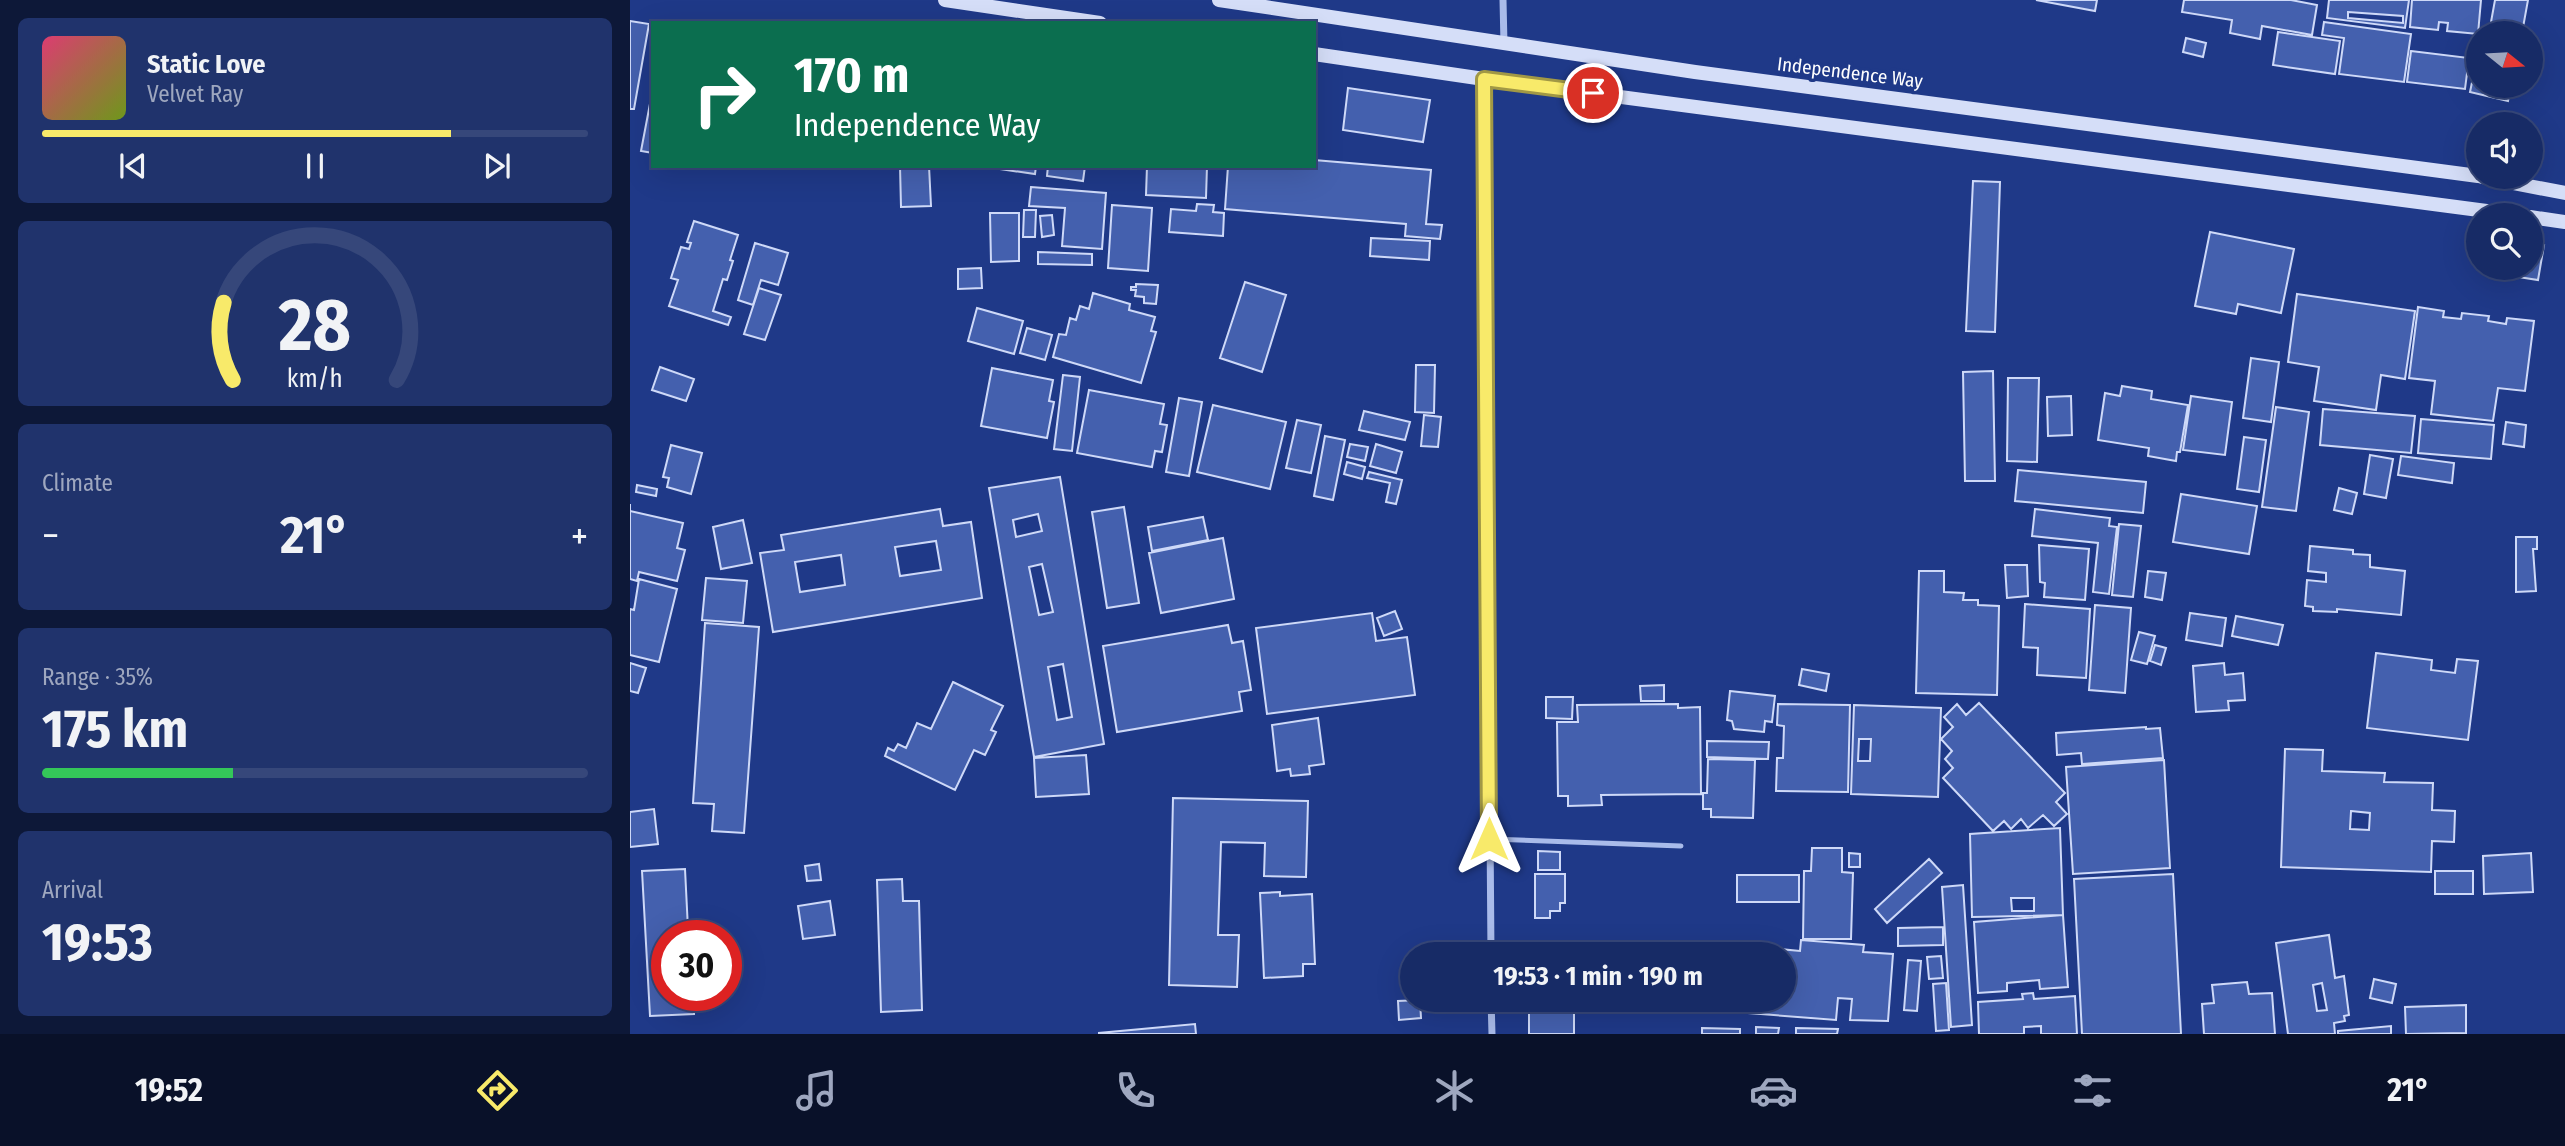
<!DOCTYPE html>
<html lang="en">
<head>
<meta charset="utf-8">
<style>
	:root { --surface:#172b66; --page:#20336c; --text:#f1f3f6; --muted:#9ea7bf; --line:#36477a; --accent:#f8ea6a }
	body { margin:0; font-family:"Fira Sans Condensed",sans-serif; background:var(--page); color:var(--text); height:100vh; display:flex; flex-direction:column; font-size:26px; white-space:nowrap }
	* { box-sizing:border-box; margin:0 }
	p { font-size:23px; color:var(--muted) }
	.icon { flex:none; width:38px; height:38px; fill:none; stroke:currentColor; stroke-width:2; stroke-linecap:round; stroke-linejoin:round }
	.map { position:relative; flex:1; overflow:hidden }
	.drawer { display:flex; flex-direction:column; gap:18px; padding:18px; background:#0d1838; width:630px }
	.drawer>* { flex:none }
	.hud { position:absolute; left:21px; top:21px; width:665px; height:147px; border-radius:0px; box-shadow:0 7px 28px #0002,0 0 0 2px var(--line); background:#0b6e4f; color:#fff; overflow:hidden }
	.needle { width:46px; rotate:108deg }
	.tools { position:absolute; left:1836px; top:21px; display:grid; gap:14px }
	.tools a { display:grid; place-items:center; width:77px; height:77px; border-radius:50%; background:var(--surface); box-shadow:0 7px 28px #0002,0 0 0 2px var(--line); font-size:35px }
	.speed { position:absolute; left:21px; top:920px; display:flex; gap:14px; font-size:35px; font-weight:700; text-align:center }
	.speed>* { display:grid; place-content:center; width:91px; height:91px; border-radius:50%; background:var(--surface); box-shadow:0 7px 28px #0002,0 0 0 2px var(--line); line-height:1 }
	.speed .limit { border:10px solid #d22; background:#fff; color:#111 }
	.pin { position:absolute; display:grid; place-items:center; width:60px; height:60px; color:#fff; margin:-30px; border:4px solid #fff; border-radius:50%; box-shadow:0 2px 7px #0007 }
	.me { position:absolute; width:77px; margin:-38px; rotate:0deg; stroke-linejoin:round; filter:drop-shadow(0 0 5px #0008) }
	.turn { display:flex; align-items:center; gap:24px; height:147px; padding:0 28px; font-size:32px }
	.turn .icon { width:91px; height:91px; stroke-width:2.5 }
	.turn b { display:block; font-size:49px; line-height:60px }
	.big { font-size:52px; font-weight:700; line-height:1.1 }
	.drawer .card { flex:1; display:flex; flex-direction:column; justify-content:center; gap:10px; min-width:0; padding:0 24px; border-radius:10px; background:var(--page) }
	.drawer .dial { align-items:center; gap:0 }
	.dial svg { height:182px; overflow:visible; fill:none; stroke:var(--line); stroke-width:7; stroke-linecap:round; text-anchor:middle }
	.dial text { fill:var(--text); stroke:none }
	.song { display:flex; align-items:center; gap:21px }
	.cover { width:84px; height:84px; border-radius:10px; background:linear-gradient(135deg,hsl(340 70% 55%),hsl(80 70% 35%)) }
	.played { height:7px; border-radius:4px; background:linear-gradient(90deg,var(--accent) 75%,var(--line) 75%) }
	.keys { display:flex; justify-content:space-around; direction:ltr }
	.heat { display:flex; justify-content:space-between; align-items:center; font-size:38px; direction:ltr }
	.charge { height:10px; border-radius:5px; background:linear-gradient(90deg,#34c759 35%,var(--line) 0) }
	.trip { position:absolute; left:770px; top:942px; width:396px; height:70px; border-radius:35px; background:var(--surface); box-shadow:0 7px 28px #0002,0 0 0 2px var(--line); font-weight:700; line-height:70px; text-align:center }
	.tab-bar { display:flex; height:112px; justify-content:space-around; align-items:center; background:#091129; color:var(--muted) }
	.tab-bar .icon { width:49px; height:49px }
	.tab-bar .on { color:var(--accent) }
	.tab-bar b { font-size:32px; color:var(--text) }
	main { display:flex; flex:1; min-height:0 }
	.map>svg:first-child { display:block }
</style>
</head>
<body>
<main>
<section class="drawer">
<div class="card">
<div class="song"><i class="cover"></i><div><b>Static Love</b><p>Velvet Ray</p></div></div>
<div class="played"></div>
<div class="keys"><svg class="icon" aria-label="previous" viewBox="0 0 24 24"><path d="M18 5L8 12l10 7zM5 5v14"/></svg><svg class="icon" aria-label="pause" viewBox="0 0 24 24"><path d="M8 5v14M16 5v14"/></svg><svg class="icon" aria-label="next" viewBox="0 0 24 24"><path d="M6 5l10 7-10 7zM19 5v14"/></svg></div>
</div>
<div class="card dial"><svg viewBox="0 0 100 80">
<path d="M14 69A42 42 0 1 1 86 69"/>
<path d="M14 69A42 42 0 0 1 10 35" stroke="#f8ea6a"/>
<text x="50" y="56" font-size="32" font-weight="700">28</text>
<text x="50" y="72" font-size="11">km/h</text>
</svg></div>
<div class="card"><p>Climate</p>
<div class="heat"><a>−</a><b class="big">21°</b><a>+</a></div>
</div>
<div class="card"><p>Range · 35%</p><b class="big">175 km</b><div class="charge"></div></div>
<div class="card"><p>Arrival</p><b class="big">19:53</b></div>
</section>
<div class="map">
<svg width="1935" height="1034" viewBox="0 0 1935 1034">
	<rect width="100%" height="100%" fill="#1f3988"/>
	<path fill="#4460ae" stroke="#ced9f8" stroke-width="2" fill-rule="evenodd" d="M1406 0H1467L1465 11Z
		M1554 0H1661L1687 5 1682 35 1632 26 1630 39 1600 33 1602 20 1552 12Z
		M1699 0H1779L1775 28 1697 18ZM1718 12 1773 16V23L1718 18Z
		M1782 0H1851L1848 34 1817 31 1818 23 1809 22 1808 30 1780 27Z
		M1865 0H1898L1892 33H1859Z
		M0 21 19 24 4 109H0Z
		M1694 22 1781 34 1774 82 1709 74 1714 38 1692 35Z
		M1648 32 1710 41 1705 74 1643 65Z
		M1556 38 1576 43 1573 57 1553 52Z
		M1781 51 1839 58 1835 89 1777 82Z
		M1846 63 1848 86H1881L1878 101 1840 92Z
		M23 88V153L11 151Z
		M718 88 800 100 793 142 713 130Z
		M684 160 801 170 796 224 812 225 810 239 775 236 776 224 595 209 598 166H684Z
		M270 166H299L301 206 271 207Z
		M369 166H406L405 174 369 169Z
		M418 166H455L453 181 417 176Z
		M517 166H577L576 198 516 195Z
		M1343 181 1370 182 1365 332 1336 331Z
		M401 187 476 193 472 249 432 246 435 208 399 206Z
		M567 204 584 205 583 212 594 213 593 236 539 232 541 209 566 211Z
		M482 205 522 208 518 271 478 268Z
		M394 210H406L405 237H393Z
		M360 213H389V261L361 262Z
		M422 215 424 235 412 237 410 216Z
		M64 221 108 235 100 260 103 261 97 280 93 279 83 311 101 317 98 325 39 306 48 280 41 278 51 247 59 249 61 243 57 242Z
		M1580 232 1664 249 1651 313 1608 304 1606 314 1565 306Z
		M741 238 800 241 799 260 740 256Z
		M125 243 158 253 148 285 131 280 123 305 108 300Z
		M1900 243 1914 245 1908 280 1869 274 1870 268H1900Z
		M408 252 462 254V265L408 264Z
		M351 268 352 288 328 289V269Z
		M615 282 656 295 632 372 590 358Z
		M506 284 528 285 526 304 514 303V297L505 296 506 290H501V287H506Z
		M129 288 151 295 135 340 114 334Z
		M463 293 500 304 499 310 525 317 521 331 526 332 511 383 423 357 429 334 436 335 440 318 446 320 450 306 459 309Z
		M1667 294 1785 311 1775 379 1751 375 1746 410 1684 401 1689 367 1658 362Z
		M1788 307 1814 311 1813 317 1831 319 1832 313 1859 316 1858 321 1876 324 1877 318 1904 321 1895 391 1868 388 1863 421 1801 414 1805 381 1779 378Z
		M347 308 393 321 384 354 338 341Z
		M397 328 422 335 415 360 390 353Z
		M1621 358 1649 362 1641 422 1613 418Z
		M786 365H805L804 413 785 412Z
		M30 367 64 379 56 401 22 390Z
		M362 368 423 380 419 401 424 402 417 438 351 426Z
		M1363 371 1365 481H1335L1333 372Z
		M433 375 450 377 442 451 424 449Z
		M1378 378H1409L1407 462 1377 461Z
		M1492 386 1522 391 1521 399 1558 405 1550 452H1547L1546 461 1518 456 1519 448 1468 440 1475 393 1490 396Z
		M459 390 534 404 530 424 537 425 532 452 525 451 522 467 447 453Z
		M1441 396 1442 435 1418 436 1417 397Z
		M1561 396 1602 402 1595 455 1553 450Z
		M549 398 572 402 559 476 536 472Z
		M583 405 656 422 640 489 567 472Z
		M1646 407 1679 412 1666 511 1632 507Z
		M1693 409 1785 416 1781 453 1690 445Z
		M734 411 780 422 775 440 729 430Z
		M794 415 811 417 808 447 791 446Z
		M1791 419 1864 425 1861 459 1788 453Z
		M667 420 691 425 681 473 656 468Z
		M1876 422 1896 425 1894 447 1873 444Z
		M695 436 715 440 703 500 684 496Z
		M1614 437 1636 440 1629 492 1607 489Z
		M720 444 738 447 735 461 717 457Z
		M746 444 772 452 766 473 740 466Z
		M41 445 72 453 61 494 37 487 39 478 33 477Z
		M1740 455 1763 459 1756 498 1734 494Z
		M1771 456 1824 463 1822 483 1768 475Z
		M717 462 735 467 732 479 714 474Z
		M1388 470 1516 482 1513 513 1385 501Z
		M739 472 772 480 766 504 756 502 760 483 737 478Z
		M430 477 474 744 404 757 359 488ZM408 514 412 531 386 537 383 520ZM412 564 423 612 409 615 399 567ZM433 664 442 717 427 720 418 667Z
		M7 485 27 489 26 496 6 492Z
		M1709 488 1727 493 1722 514 1704 510Z
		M1551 494 1627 506 1619 554 1543 542Z
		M0 504V511L53 523 47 548 55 550 47 581 9 572 7 581 0 579Z
		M494 507 509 603 477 608 462 512Z
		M310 509 313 526 341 522 352 598 143 632 130 553 154 550 151 535ZM306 541 311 570 270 576 265 547ZM211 555 215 585 170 592 165 562Z
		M1405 509 1480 518 1479 526 1487 527 1479 594 1463 592 1468 543 1402 536Z
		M573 517 578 540 522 551 518 527Z
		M113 520 122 563 91 569 83 527Z
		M1489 524 1511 526 1503 597 1482 595Z
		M1886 537H1907V549H1903L1906 591 1886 592Z
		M593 538 604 599 531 613 519 553Z
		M1409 545 1459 549 1455 600 1414 597 1415 583 1410 582Z
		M1680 546 1723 550V554L1740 555V567L1775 571 1771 615 1707 609V612L1683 611V607L1675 606 1677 580 1696 582V573L1678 571Z
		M1375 565H1397L1398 596 1377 598Z
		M1289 571H1314V592L1334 593 1333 600H1348V605L1369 606 1367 695 1286 693Z
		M1518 571 1536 573 1532 600 1515 597Z
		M76 578 117 581 113 623 72 620Z
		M9 579 47 589 29 662 0 655V609L4 610Z
		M1395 604 1460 609 1456 678 1407 675 1408 648 1393 647Z
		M1465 605 1501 608 1495 693 1459 690Z
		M765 611 772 629 754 636 747 618Z
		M742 613 746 641 777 637 785 695 637 714 626 628Z
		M1560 613 1596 618 1592 646 1556 640Z
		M1606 616 1653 625 1648 645 1602 636Z
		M75 623 129 627 114 833 82 831 84 804 63 803Z
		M598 625 602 643 613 641 621 690 609 692 612 711 487 732 473 646Z
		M1509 632 1525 636 1517 664 1501 660Z
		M1525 645 1536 648 1531 665 1520 661Z
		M1746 653 1802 660 1801 670 1825 673 1827 659 1848 661 1838 740 1737 728Z
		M0 663 16 668 8 693 0 691Z
		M1594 663 1595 675 1613 673 1615 700 1598 701 1599 710 1566 712 1563 666Z
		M1172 669 1199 674 1196 691 1169 685Z
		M323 682 373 706 361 730 366 732 355 755 344 750 325 790 255 756 258 748 264 751 268 744 276 748 287 723 301 729Z
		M1034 685V701H1011L1010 686Z
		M1100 691 1145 696 1142 722 1135 721 1134 732 1104 729 1102 721 1097 720Z
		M916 697H943L942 719 916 718Z
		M1349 703 1435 793 1426 802 1437 814 1424 826 1413 815 1398 828 1391 819 1381 829 1374 821 1363 831 1313 778 1323 768 1315 759 1322 751 1311 739 1323 727 1314 717 1327 704 1336 715Z
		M1048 704V708L1070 707 1071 794 971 795 972 805 938 806V796H928L927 722H948L947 705Z
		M1148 704 1220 705 1218 792 1146 791 1147 758H1153L1154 726 1147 725Z
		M1224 705 1311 708 1308 797 1221 794ZM1229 739H1241L1240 761H1228Z
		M688 718 694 764 679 766 680 774 661 776 660 769 647 771 642 725Z
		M1516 727V729L1530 728 1533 758 1452 764 1451 753 1427 755 1426 733Z
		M1077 741 1139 742 1138 759 1077 757Z
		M1655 749 1693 750 1692 771 1755 773 1754 782 1803 783 1802 810 1825 811 1824 842 1802 841 1801 872 1651 867ZM1721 811 1740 813 1739 830 1720 829Z
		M456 755 459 794 406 797 404 758Z
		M1078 759 1125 760 1123 818 1081 817V809H1073V793H1077Z
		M1534 760 1540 868 1443 874 1436 767Z
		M543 798 678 801 676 877 634 876 635 843 591 842 588 935H609L607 987 539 985Z
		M24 809 28 844 0 847V812Z
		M1430 828 1433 915 1342 917 1340 834ZM1381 898H1404V911H1382Z
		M1182 848H1212V872L1223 873 1221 939H1173L1174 871H1181Z
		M908 851 930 852V870H908Z
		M1219 853 1230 854V867H1219Z
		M1901 853 1903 892 1854 894 1853 856Z
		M1299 859 1312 873 1257 923 1245 909Z
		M189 864 191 880 177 881 175 866Z
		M55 869 58 929 85 927V936H37V996H64V1014L20 1016 12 871Z
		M1805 871H1843V894H1805Z
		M905 874H935V903H930V911H920V918H905Z
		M1543 874 1551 1034H1452L1444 879Z
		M1107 875H1169V902H1107Z
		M272 879 273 901H289L292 1010 251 1012 247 880Z
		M1333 885 1342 1025 1321 1027 1312 887Z
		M650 892V896L682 894 685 964H673V976L634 978 630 893Z
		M200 901 205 935 173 939 168 906Z
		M1433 915 1438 987 1410 989 1409 980 1377 983V991L1348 993 1344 922Z
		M1313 927V945L1268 946V928Z
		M1699 935 1705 978 1714 976 1719 1015 1714 1016 1715 1021 1704 1023 1705 1034H1658L1646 943ZM1692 983 1697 1010 1687 1011 1683 985Z
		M1171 940 1234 945 1233 952 1263 954 1258 1021 1220 1020 1222 999 1208 998 1206 1020 1093 1011 1094 999H1153V954H1138L1139 948 1170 951Z
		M1311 956 1313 978 1299 979 1297 957Z
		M1278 960 1291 961 1287 1011 1274 1010Z
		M1744 979 1766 984 1762 1003 1740 998Z
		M1617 982 1619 994 1642 993 1645 1034H1574L1572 1004 1584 1003 1582 985Z
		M1316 983 1319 1030 1306 1031 1303 984Z
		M1403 993 1404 999 1445 996 1447 1034H1411V1026L1394 1027V1034H1349L1348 1002 1393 999 1392 994Z
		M790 1000 791 1018 769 1020 768 1001Z
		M1836 1005V1033L1776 1034 1775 1007Z
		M944 1008V1034H899V1009Z
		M565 1024 566 1034H469V1033Z
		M1761 1026V1034H1708V1031Z
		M1126 1027 1149 1028 1148 1034H1126Z
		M1072 1028 1110 1029V1034H1072Z
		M1166 1028 1208 1029 1207 1034H1166Z"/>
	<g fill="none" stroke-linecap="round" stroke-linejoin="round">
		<path stroke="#a9bbea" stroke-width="5" d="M859 839 1051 846"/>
		<path stroke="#a9bbea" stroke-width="7" d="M873 0 874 44
			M854 79 861 954
			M861 999 862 1034"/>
		<path stroke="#d5def8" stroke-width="14" d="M315 0 470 23
			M589 0 1065 72 1848 176
			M684 54 854 79 1887 215
			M1852 177 1935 193
			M1900 217 1935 222"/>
	</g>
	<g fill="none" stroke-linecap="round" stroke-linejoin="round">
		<defs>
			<path id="route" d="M859 839 854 79 963 93"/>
		</defs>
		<use href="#route" stroke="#a19845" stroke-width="18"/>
		<use href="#route" stroke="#f8ea6a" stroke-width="12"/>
	</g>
	<g text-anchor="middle" stroke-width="7" stroke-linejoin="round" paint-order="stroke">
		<g font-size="19" fill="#fff" stroke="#1f3988">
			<text transform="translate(1220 72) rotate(7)" y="7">Independence Way</text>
		</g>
	</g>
</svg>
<div class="tools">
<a><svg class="needle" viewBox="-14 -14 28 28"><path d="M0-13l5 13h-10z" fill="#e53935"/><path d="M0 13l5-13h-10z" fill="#9ea7bf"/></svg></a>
<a><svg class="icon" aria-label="sound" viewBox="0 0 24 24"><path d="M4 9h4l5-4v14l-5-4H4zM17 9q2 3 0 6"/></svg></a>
<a><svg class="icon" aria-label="search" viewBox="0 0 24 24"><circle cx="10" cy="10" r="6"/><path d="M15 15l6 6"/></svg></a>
</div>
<div class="speed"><div class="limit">30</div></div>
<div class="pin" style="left:963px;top:93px;background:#d93025"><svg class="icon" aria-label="arrive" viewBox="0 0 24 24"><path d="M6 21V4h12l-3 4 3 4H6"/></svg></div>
<svg class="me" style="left:859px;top:839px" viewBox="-20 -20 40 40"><path d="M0-17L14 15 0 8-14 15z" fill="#f8ea6a" stroke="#fff" stroke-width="4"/></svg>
<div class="trip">19:53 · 1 min · 190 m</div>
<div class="hud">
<div class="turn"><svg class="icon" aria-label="right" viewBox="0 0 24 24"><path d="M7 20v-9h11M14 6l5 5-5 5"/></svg><div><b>170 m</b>Independence Way</div></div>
</div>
</div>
</main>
<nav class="tab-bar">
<b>19:52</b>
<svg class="icon on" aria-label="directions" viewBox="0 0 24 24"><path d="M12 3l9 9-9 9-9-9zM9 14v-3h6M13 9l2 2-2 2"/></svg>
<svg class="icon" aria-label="music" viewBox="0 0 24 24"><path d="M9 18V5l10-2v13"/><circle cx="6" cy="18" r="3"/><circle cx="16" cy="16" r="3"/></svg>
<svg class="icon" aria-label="phone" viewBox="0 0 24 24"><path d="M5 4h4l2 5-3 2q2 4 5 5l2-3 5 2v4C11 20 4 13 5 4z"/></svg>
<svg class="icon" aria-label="climate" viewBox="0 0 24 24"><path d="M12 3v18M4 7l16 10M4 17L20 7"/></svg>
<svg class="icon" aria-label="car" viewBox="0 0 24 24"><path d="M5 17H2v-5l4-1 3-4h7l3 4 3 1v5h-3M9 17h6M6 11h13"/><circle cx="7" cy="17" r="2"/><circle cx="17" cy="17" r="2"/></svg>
<svg class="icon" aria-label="filters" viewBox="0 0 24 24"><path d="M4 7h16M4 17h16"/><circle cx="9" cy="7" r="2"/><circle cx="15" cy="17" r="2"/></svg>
<b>21°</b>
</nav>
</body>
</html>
